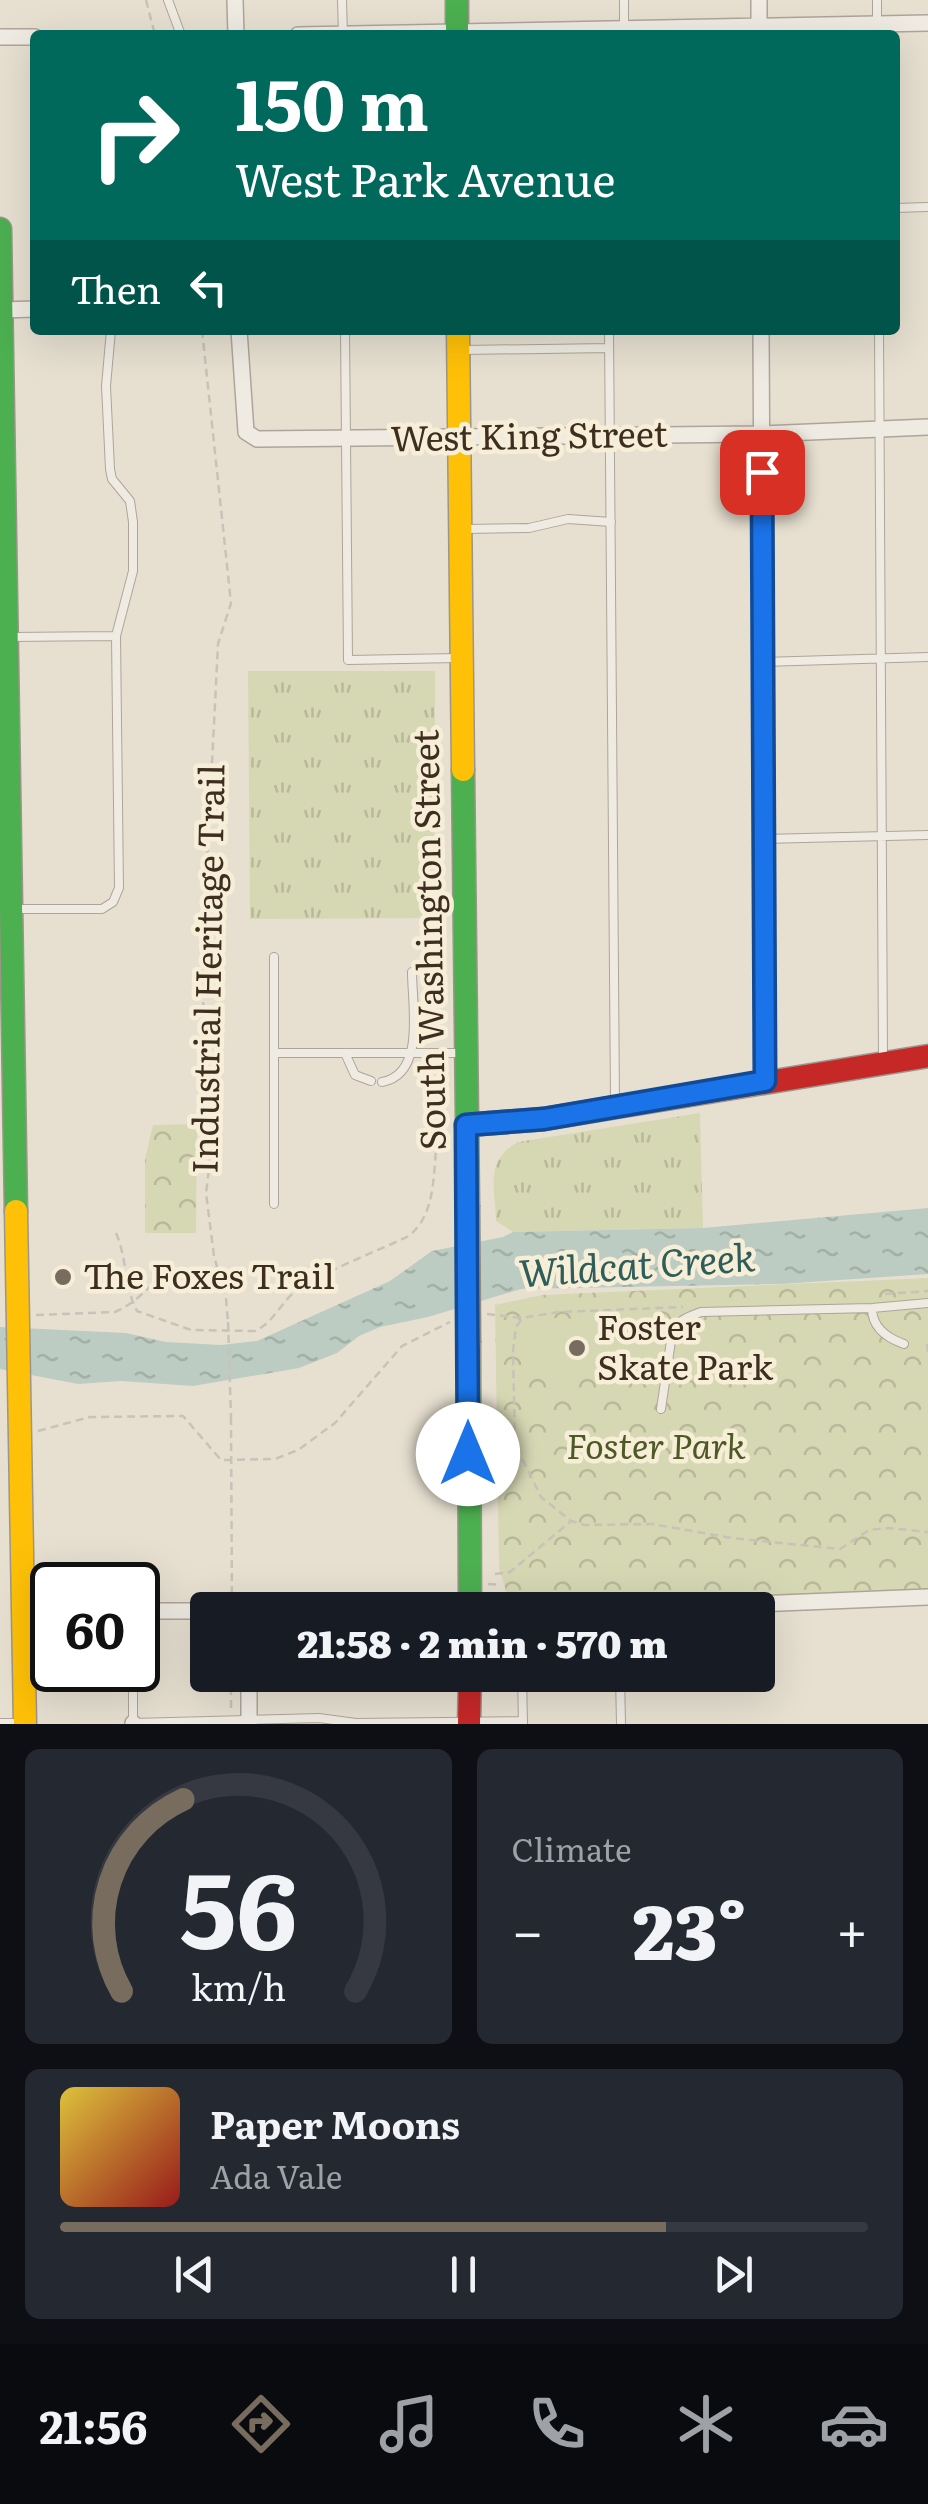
<!DOCTYPE html>
<html lang="en">
<head>
<meta charset="utf-8">
<style>
	:root { --surface:#171b24; --page:#242831; --text:#f1f3f6; --muted:#9ea1a6; --line:#363941; --accent:#786c5e }
	body { margin:0; font-family:Literata,serif; background:var(--page); color:var(--text); height:100vh; display:flex; flex-direction:column; font-size:38px; white-space:nowrap }
	* { box-sizing:border-box; margin:0 }
	p { font-size:32px; color:var(--muted) }
	.icon { flex:none; width:55px; height:55px; fill:none; stroke:currentColor; stroke-width:2; stroke-linecap:round; stroke-linejoin:round }
	.map { position:relative; height:1724px; overflow:hidden }
	.details { display:flex; flex-direction:column; gap:25px; padding:25px; background:#0d0f14; flex:1 }
	.details>* { flex:none }
	.hud { position:absolute; left:30px; top:30px; width:870px; height:305px; border-radius:10px; box-shadow:0 10px 40px #0002; background:#00695c; color:#fff; overflow:hidden }
	.speed { position:absolute; left:30px; top:1562px; display:flex; gap:20px; font-size:50px; font-weight:700; text-align:center }
	.speed>* { display:grid; place-content:center; width:130px; height:130px; border-radius:50%; background:var(--surface); box-shadow:0 10px 40px #0002; line-height:1 }
	.speed .limit { border:5px solid #111; border-radius:15px; background:#fff; color:#111 }
	.pin { position:absolute; display:grid; place-items:center; width:85px; height:85px; color:#fff; margin:-42px; border-radius:20px; box-shadow:0 5px 15px #0006 }
	.me { position:absolute; width:110px; margin:-55px; rotate:0deg; stroke-linejoin:round; filter:drop-shadow(0 0 8px #0008) }
	.turn { display:flex; align-items:center; gap:35px; height:210px; padding:0 40px; font-size:45px }
	.turn .icon { width:130px; height:130px; stroke-width:2.5 }
	.turn b { display:block; font-size:70px; line-height:85px }
	.then { display:flex; align-items:center; height:95px; padding:0 40px; background:#0003; gap:20px; font-size:38px }
	.big { font-size:75px; font-weight:800; line-height:1.1 }
	.details .tile { flex:1; display:flex; flex-direction:column; justify-content:center; gap:15px; min-width:0; padding:0 35px; border-radius:15px; background:var(--page) }
	.details .dial { align-items:center; gap:0 }
	.dial svg { height:260px; overflow:visible; fill:none; stroke:var(--line); stroke-width:7; stroke-linecap:round; text-anchor:middle }
	.dial text { fill:var(--text); stroke:none }
	.song { display:flex; align-items:center; gap:30px }
	.cover { width:120px; height:120px; border-radius:15px; background:linear-gradient(135deg,hsl(50 70% 55%),hsl(0 70% 35%)) }
	.played { height:10px; border-radius:5px; background:linear-gradient(90deg,var(--accent) 75%,var(--line) 75%) }
	.keys { display:flex; justify-content:space-around; direction:ltr }
	.heat { display:flex; justify-content:space-between; align-items:center; font-size:55px; direction:ltr }
	.details .tiles { flex:1; display:grid; gap:25px; grid-template-columns:1fr 1fr }
	.tile:last-child { grid-column:span 2 }
	.trip { position:absolute; left:190px; top:1592px; width:585px; height:100px; border-radius:10px; background:var(--surface); box-shadow:0 10px 40px #0002; font-weight:800; line-height:100px; text-align:center }
	.tabs { display:flex; height:160px; justify-content:space-around; align-items:center; background:#090b0e; color:var(--muted) }
	.tabs .icon { width:70px; height:70px }
	.tabs .active { color:var(--accent) }
	.tabs b { font-size:45px; color:var(--text) }
	.map>svg:first-child { display:block }
</style>
</head>
<body>
<div class="map">
<svg width="928" height="1724" viewBox="0 0 928 1724">
	<defs>
		<pattern id="grass-tufts" width="24" height="20" patternUnits="userSpaceOnUse" patternTransform="scale(2.5)"><rect width="24" height="20" fill="#d6d7b3"/><path d="M3 7l-1-3M5 7V3M7 7l1-3M15 17l-1-3M17 17v-4M19 17l1-3" fill="none" stroke="#b9b99a"/></pattern>
		<pattern id="park-crowns" width="20" height="18" patternUnits="userSpaceOnUse" patternTransform="scale(2.5)"><rect width="20" height="18" fill="#d6d7b3"/><path d="M2 6a3 3 0 1 1 6 0M12 15a3 3 0 1 1 6 0" fill="none" stroke="#b9b99a"/></pattern>
		<pattern id="water-ripples" width="26" height="14" patternUnits="userSpaceOnUse" patternTransform="scale(2.5)"><rect width="26" height="14" fill="#bcccc2"/><path d="M2 4q2-2 4 0t4 0M15 11q2-2 4 0t4 0" fill="none" stroke="#a2b0a6"/></pattern>
	</defs>
	<rect width="100%" height="100%" fill="#e7e0d1"/>
	<path fill="url(#grass-tufts)" d="M248 671H435L434 918 250 919Z
		M700 1113 703 1228 513 1232 496 1221C495 1186 484 1161 518 1142Z"/>
	<path fill="url(#park-crowns)" d="M197 1124 196 1233H145V1159L153 1125Z
		M928 1278V1591L606 1606 603 1598 507 1594 499 1568 495 1305 542 1295Z"/>
	<path fill="#d6d7b3" d="M553 1318 588 1319 633 1347 634 1359 523 1377C520 1344 514 1325 553 1318Z"/>
	<path fill="url(#water-ripples)" d="M928 1208V1274L781 1284 521 1289 428 1317 380 1327 359 1336 337 1353 299 1368 193 1386 121 1381 78 1384 0 1369V1327L126 1333 166 1342 221 1345 257 1341 390 1281 432 1251 503 1237 513 1232 703 1228Z"/>
	<g fill="none" stroke-linecap="round" stroke-linejoin="round">
		<defs>
			<path id="lane" d="M168 0 181 35
				M342 0 343 35
				M624 0V31
				M877 0V35
				M895 208 928 207
				M345 330 348 660 458 658
				M609 330 615 1102
				M879 330 883 1059
				M464 350 609 348
				M466 529 529 528 568 519 611 522
				M11 637 116 636
				M763 662 928 657
				M763 839 928 835
				M16 909H102L113 902 119 888 116 636 133 571V522L130 501 112 479 110 469 106 386 111 330
				M274 957V1204
				M274 1053H461
				M345 1053 355 1075 371 1081
				M382 1082C426 1074 412 1005 412 972
				M872 1308C872 1328 887 1338 904 1344
				M661 1409 672 1334C677 1320 688 1317 701 1312L872 1308 928 1303
				M133 1670V1723L319 1718 356 1723 523 1721
				M522 1675 523 1724
				M620 1675 621 1724
				M0 1723H20"/>
			<path id="street" d="M235 0 236 35
				M759 0V35
				M298 35 928 23
				M0 37H35
				M1 310 35 309
				M239 330 246 432 257 439 761 434 928 427
				M761 330 765 1081
				M613 1610 928 1597
				M23 1611H52
				M138 1611H208
				M249 1675V1724
				M133 1723V1724"/>
			<path id="fast" d="M457 0V35
				M0 229 16 1211
				M463 770 468 1205
				M469 1343 470 1610"/>
			<path id="slow" d="M458 330 463 770
				M16 1211 25 1724"/>
			<path id="jam" d="M466 1125 544 1119 928 1056
				M469 1724 470 1675"/>
		</defs>
		<use href="#lane" stroke="#ada599" stroke-width="10"/>
		<use href="#street" stroke="#ada599" stroke-width="18"/>
		<use href="#fast" stroke="#9c958a" stroke-width="25"/>
		<use href="#slow" stroke="#9c958a" stroke-width="25"/>
		<use href="#jam" stroke="#9c958a" stroke-width="25"/>
		<path stroke="#c8c2b9" stroke-width="2.5" stroke-dasharray="8 5" stroke-linecap="butt" d="M146 0 155 35
			M202 330 231 603 218 644 203 944 204 1124 210 1161 206 1193 214 1256 226 1299 228 1322
			M116 1233C127 1258 124 1286 137 1311L191 1330 255 1331C275 1322 282 1299 300 1288 334 1267 373 1253 409 1236 434 1215 433 1182 436 1151L449 1146
			M885 1294 928 1291
			M487 1314 521 1318 559 1312 683 1307
			M36 1315 115 1312C161 1292 151 1254 218 1282
			M521 1320 516 1327 513 1351 515 1444 541 1497 571 1521 585 1525 652 1524 732 1538 840 1549 869 1530 889 1528 928 1532
			M927 1344 928 1353
			M231 1417 232 1610
			M38 1431 90 1417 183 1416 221 1460 275 1459 298 1450 335 1423 402 1346 450 1322
			M495 1574 510 1572 570 1522
			M488 1584 501 1585
			M231 1708V1675"/>
		<use href="#lane" stroke="#efebe3" stroke-width="8"/>
		<use href="#street" stroke="#efebe3" stroke-width="15"/>
		<use href="#fast" stroke="#4caf50" stroke-width="22"/>
		<use href="#slow" stroke="#ffc107" stroke-width="22"/>
		<use href="#jam" stroke="#c62828" stroke-width="22"/>
		<defs>
			<path id="slow-bridge" d="M468 1205 469 1343"/>
		</defs>
		<use href="#slow-bridge" stroke="#928b80" stroke-width="25" stroke-linecap="butt"/>
		<path stroke="#c8c2b9" stroke-width="2.5" stroke-dasharray="8 5" stroke-linecap="butt" d="M228 1322 231 1417"/>
		<use href="#slow-bridge" stroke="#ffc107" stroke-width="22"/>
	</g>
	<g fill="none" stroke-linecap="round" stroke-linejoin="round">
		<defs>
			<path id="route" d="M468 1454 466 1125 544 1119 765 1081 762 472"/>
		</defs>
		<use href="#route" stroke="#114b97" stroke-width="25"/>
		<use href="#route" stroke="#1a73e8" stroke-width="18"/>
	</g>
	<g fill="#786c5e" stroke="#f7eed8" stroke-width="4">
		<circle cx="63" cy="1277" r="10"/>
		<circle cx="577" cy="1348" r="10"/>
	</g>
	<g text-anchor="middle" stroke-width="9" stroke-linejoin="round" paint-order="stroke">
		<g font-size="35" fill="#3d2e20" stroke="#f7eed8">
			<text transform="translate(529 437) rotate(-1)" y="12">West King Street</text>
			<text transform="translate(430 940) rotate(-91)" y="12">South Washington Street</text>
			<text transform="translate(209 969) rotate(-89)" y="12">Industrial Heritage Trail</text>
		</g>
		<g font-size="35" fill="#3d2e20" stroke="#f7eed8" text-anchor="start">
			<text x="83" y="1289">The Foxes Trail</text>
			<text x="597" y="1340">Foster<tspan x="597" dy="40">Skate Park</tspan></text>
		</g>
		<g font-size="35" font-style="italic" fill="#4d5a26" stroke="#f7eed8">
			<text x="656" y="1459">Foster Park</text>
		</g>
		<g font-size="38" font-style="italic" fill="#2f5d5a" stroke="#f7eed8">
			<text transform="translate(637 1266) rotate(-4)" y="13">Wildcat Creek</text>
		</g>
	</g>
</svg>
<div class="speed"><div class="limit">60</div></div>
<div class="pin" style="left:762px;top:472px;background:#d93025"><svg class="icon" aria-label="arrive" viewBox="0 0 24 24"><path d="M6 21V4h12l-3 4 3 4H6"/></svg></div>
<svg class="me" style="left:468px;top:1454px" viewBox="-20 -20 40 40"><circle r="19" fill="#fff"/><path d="M0-13L10 11 0 6-10 11z" fill="#1a73e8"/></svg>
<div class="trip">21:58 · 2 min · 570 m</div>
<div class="hud">
<div class="turn"><svg class="icon" aria-label="right" viewBox="0 0 24 24"><path d="M7 20v-9h11M14 6l5 5-5 5"/></svg><div><b>150 m</b>West Park Avenue</div></div>
<div class="then">Then<svg class="icon" aria-label="left" viewBox="0 0 24 24"><path d="M17 20v-9H6M10 6l-5 5 5 5"/></svg></div>
</div>
</div>
<section class="details">
<div class="tiles">
<div class="tile dial"><svg viewBox="0 0 100 80">
<path d="M14 69A42 42 0 1 1 86 69"/>
<path d="M14 69A42 42 0 0 1 33 10" stroke="#786c5e"/>
<text x="50" y="56" font-size="32" font-weight="700">56</text>
<text x="50" y="72" font-size="11">km/h</text>
</svg></div>
<div class="tile"><p>Climate</p>
<div class="heat"><a>−</a><b class="big">23°</b><a>+</a></div>
</div>
<div class="tile">
<div class="song"><i class="cover"></i><div><b>Paper Moons</b><p>Ada Vale</p></div></div>
<div class="played"></div>
<div class="keys"><svg class="icon" aria-label="previous" viewBox="0 0 24 24"><path d="M18 5L8 12l10 7zM5 5v14"/></svg><svg class="icon" aria-label="pause" viewBox="0 0 24 24"><path d="M8 5v14M16 5v14"/></svg><svg class="icon" aria-label="next" viewBox="0 0 24 24"><path d="M6 5l10 7-10 7zM19 5v14"/></svg></div>
</div>
</div>
</section>
<nav class="tabs">
<b>21:56</b>
<svg class="icon active" aria-label="directions" viewBox="0 0 24 24"><path d="M12 3l9 9-9 9-9-9zM9 14v-3h6M13 9l2 2-2 2"/></svg>
<svg class="icon" aria-label="music" viewBox="0 0 24 24"><path d="M9 18V5l10-2v13"/><circle cx="6" cy="18" r="3"/><circle cx="16" cy="16" r="3"/></svg>
<svg class="icon" aria-label="phone" viewBox="0 0 24 24"><path d="M5 4h4l2 5-3 2q2 4 5 5l2-3 5 2v4C11 20 4 13 5 4z"/></svg>
<svg class="icon" aria-label="climate" viewBox="0 0 24 24"><path d="M12 3v18M4 7l16 10M4 17L20 7"/></svg>
<svg class="icon" aria-label="car" viewBox="0 0 24 24"><path d="M5 17H2v-5l4-1 3-4h7l3 4 3 1v5h-3M9 17h6M6 11h13"/><circle cx="7" cy="17" r="2"/><circle cx="17" cy="17" r="2"/></svg>
</nav>
</body>
</html>
